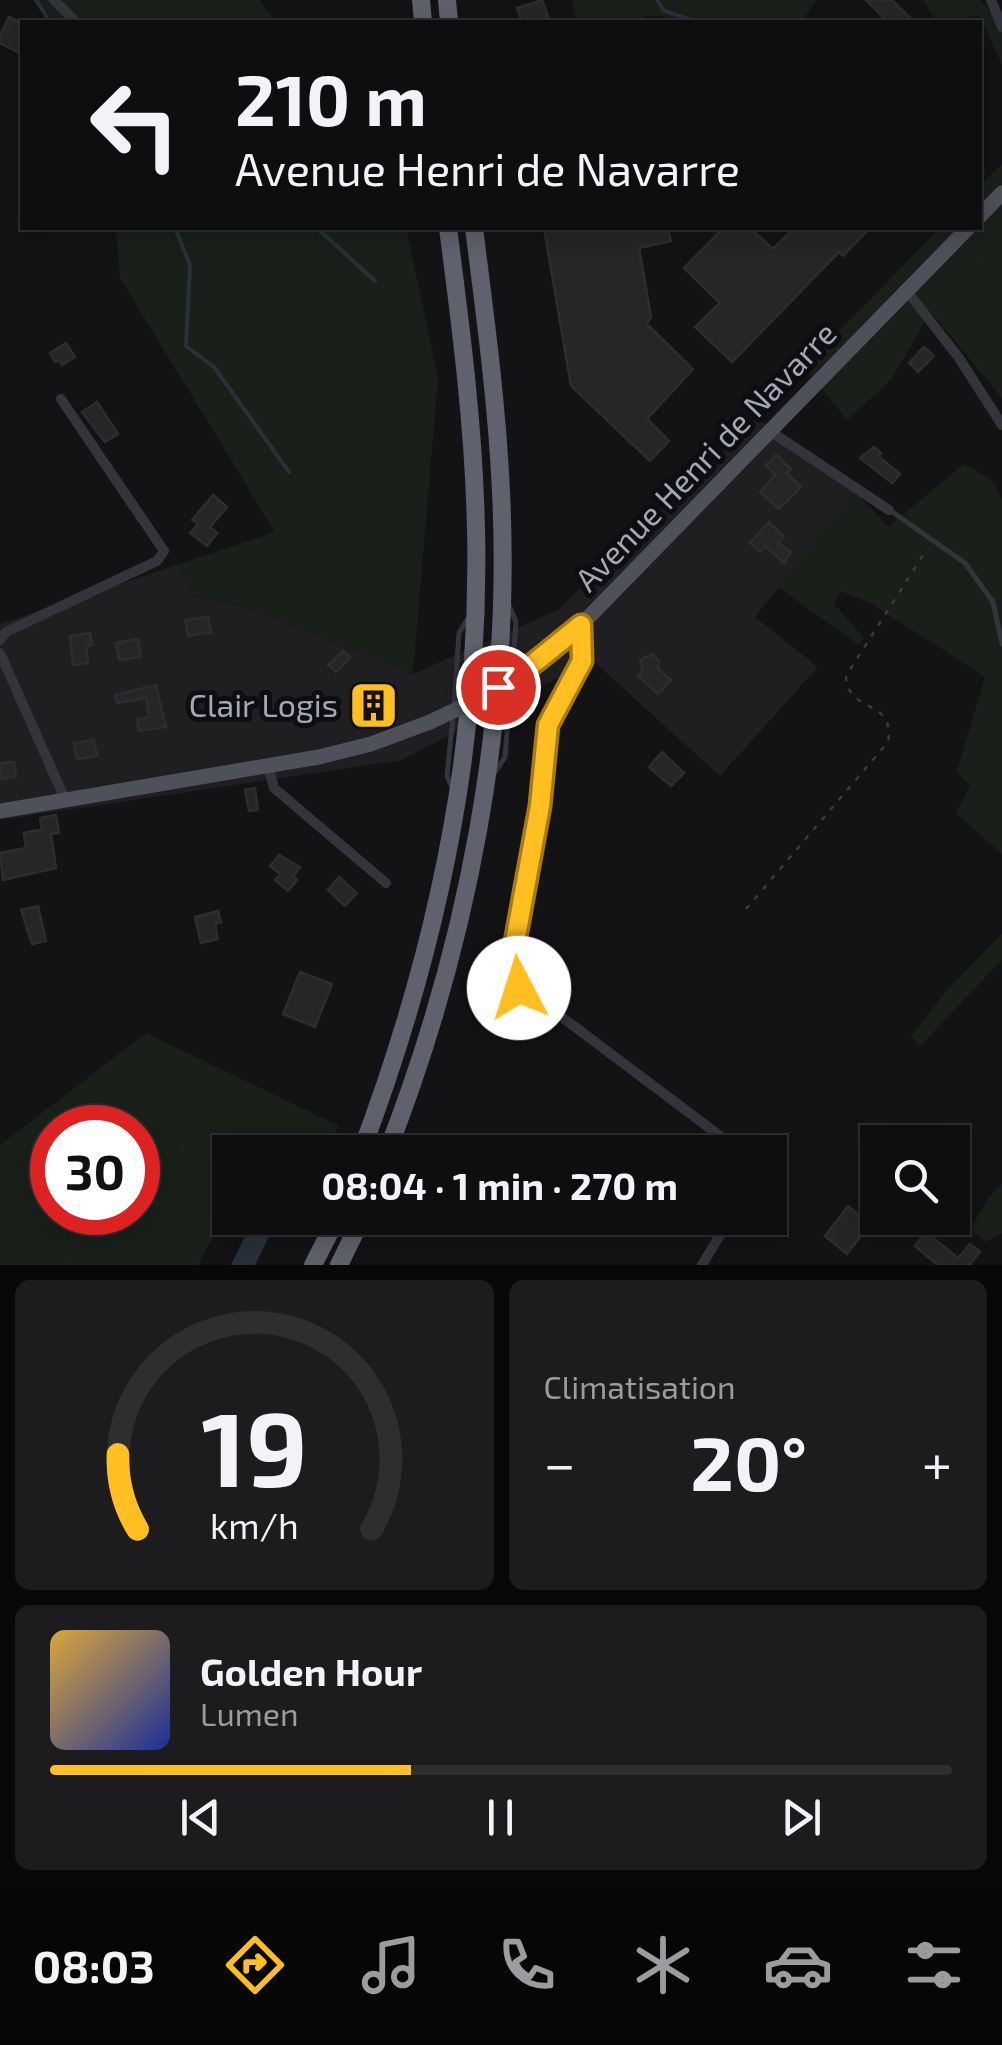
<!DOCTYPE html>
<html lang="fr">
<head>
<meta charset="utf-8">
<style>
	:root { --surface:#0e0e10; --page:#1c1c1e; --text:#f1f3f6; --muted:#9b9c9f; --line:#2e2e30; --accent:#ffbf21 }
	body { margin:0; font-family:"Exo 2",sans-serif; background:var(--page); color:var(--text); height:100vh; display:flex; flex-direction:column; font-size:38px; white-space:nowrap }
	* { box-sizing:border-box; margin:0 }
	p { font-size:32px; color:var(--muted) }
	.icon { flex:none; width:55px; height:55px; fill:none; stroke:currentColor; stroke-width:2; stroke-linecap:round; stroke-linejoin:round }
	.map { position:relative; height:1265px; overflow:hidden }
	.drawer { display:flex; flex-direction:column; gap:15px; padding:15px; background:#080809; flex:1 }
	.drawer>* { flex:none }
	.hud { position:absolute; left:20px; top:20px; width:962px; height:210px; border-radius:0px; box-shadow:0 5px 25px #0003,0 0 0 2px var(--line); background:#0e0e10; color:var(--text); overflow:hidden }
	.tools { position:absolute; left:860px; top:1125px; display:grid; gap:20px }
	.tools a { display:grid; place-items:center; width:110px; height:110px; border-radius:0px; background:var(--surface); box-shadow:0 5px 25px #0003,0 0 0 2px var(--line); font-size:50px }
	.speed { position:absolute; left:30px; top:1105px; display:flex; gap:20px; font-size:50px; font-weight:700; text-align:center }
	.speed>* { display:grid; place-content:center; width:130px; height:130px; border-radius:50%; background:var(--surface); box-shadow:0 5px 25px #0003,0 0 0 2px var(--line); line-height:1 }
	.speed .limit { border:15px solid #d22; background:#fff; color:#111 }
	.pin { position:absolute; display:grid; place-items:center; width:85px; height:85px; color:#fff; margin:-42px; border:5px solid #fff; border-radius:50%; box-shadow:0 2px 10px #0007 }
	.me { position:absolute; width:110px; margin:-55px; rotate:355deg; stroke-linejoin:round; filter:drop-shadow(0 0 8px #0008) }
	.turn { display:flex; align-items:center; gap:35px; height:210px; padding:0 50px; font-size:45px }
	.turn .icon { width:130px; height:130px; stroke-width:2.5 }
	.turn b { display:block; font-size:70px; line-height:85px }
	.big { font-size:75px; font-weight:700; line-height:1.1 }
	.drawer .tile { flex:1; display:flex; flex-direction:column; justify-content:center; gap:15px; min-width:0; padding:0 35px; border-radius:15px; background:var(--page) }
	.drawer .dial { align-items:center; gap:0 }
	.dial svg { height:260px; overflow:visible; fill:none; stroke:var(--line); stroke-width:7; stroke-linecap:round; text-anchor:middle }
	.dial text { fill:var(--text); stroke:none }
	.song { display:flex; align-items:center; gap:30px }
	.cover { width:120px; height:120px; border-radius:15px; background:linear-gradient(135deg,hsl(40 70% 55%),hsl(230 70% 35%)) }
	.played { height:10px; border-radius:5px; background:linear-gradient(90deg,var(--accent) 40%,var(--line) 40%) }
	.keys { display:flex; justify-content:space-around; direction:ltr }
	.heat { display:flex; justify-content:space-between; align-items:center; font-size:55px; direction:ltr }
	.drawer .tiles { flex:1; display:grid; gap:15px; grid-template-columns:1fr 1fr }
	.tile:last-child { grid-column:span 2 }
	.trip { position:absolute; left:212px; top:1135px; width:575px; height:100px; border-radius:0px; background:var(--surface); box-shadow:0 5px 25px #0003,0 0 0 2px var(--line); font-weight:700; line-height:100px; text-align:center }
	.menu { display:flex; height:160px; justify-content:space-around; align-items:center; background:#060606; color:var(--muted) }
	.menu .icon { width:70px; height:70px }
	.menu .active { color:var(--accent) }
	.menu b { font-size:45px; color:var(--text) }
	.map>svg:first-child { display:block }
</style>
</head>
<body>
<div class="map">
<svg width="1002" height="1265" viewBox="0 0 1002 1265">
	<rect width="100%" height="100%" fill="#131315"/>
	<path fill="#1f1f22" d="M757 418 855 491 755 617 818 667 720 776 592 660 402 760 0 820V624L179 564 192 596 246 607 413 674 558 610Z"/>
	<path fill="#19201a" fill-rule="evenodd" d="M36 0H259L277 22H55Z
		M571 0H817L801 22 701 21 645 15 638 22H577Z
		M923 0H980L1002 27V66L980 15 937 22Z
		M1002 164V398L931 312 891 380 847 420 804 367 940 228H980V186Z
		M116 228H406L438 378 413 674 246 607 192 596 179 564 275 532 120 278Z
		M964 464 991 479 1002 500V854L956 813 970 786 957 771 985 677 872 604 840 591 834 604 864 638 859 645 778 587 855 491 888 527Z
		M1002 934V960L920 1046 911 1036 948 989Z
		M146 1033 339 1126 325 1152H230V1206L198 1265H0V1145ZM52 1128H138V1212H52Z
		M1002 1184V1233L985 1242 971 1228 988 1198Z"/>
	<path fill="#28313a" d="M254 1218H278L255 1265H231Z"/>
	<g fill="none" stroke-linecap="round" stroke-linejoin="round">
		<path stroke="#28313a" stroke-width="4" d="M36 0 50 22
			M657 0 664 11 698 22
			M175 228 190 265 186 346 214 367 289 472
			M317 228 375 281"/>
	</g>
	<path fill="#262629" stroke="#2d2d31" stroke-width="2.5" d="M542 0 550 22H522L517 8Z
		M866 0H892L914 22H888Z
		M9 17 22 23V54L0 43V35Z
		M544 228H553L554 231 574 228H668L671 241 639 248 651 317 647 324 693 369 647 419 669 441 650 461 571 386Z
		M723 228H750L773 249 794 228H870L843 256 839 252 732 362 695 327 720 303 684 268Z
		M66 343 75 357 62 365 59 360 55 362 50 353Z
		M924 347 934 356 918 372 909 363Z
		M97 402 118 434 105 442 82 412Z
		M874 447 881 453 878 456 900 474 892 483 860 458Z
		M776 455 791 469 786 473 801 487 779 509 760 492 775 475 766 465Z
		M213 495 227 507 210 527 217 533 207 546 190 533 198 524 192 520Z
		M769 522 784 537 778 543 791 552 784 563 765 546 760 552 750 543Z
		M208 617 211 632 188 636 185 620Z
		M90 633 92 645 86 646 88 663 73 665 70 636Z
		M138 639 141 657 119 660 116 643Z
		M343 651 350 657 336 672 328 665Z
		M652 654 659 661 658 669 671 680 658 694 638 676 643 670 640 660Z
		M156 685 166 727 139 731 137 719 149 717 146 698 117 703 115 695Z
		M380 695 383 714 367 717 363 697Z
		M94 740 97 756 77 759 74 743Z
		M662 752 684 773 671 786 649 767Z
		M14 762 16 777 1 779 0 763Z
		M255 788 258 810 249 811 245 790Z
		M56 815 59 833 51 834 56 868 3 880 0 853 26 848 24 833 42 829 40 818Z
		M279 855 300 867 293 876 297 880 288 891 275 880 280 874 270 866Z
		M339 877 357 893 345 906 328 890Z
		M38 906 46 941 32 944 21 910Z
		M218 911 221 922 215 924 218 939 201 943 195 917Z
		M300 972 332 984 315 1027 283 1014Z
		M848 1206 870 1224 847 1254 825 1236Z
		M926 1232 958 1258 970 1244 980 1252 969 1265H938L915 1246Z"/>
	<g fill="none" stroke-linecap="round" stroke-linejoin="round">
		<path stroke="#3a3b42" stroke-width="2.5" stroke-dasharray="5 8" stroke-linecap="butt" d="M746 909 888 742C896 698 847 714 846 676L927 549"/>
		<path stroke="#34343b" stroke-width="5" d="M891 511 965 563 993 602 1002 644
			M509 605 516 622 512 673
			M454 706 459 633 470 615
			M494 774 505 757 511 684
			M451 785 447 776 453 717"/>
		<path stroke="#34343b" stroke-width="10" d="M54 0 76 22
			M991 0 1002 27
			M907 291 959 358 1002 425
			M770 431 889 510
			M581 625V661L548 725 540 806 511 963 514 981 732 1145 737 1152
			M0 640 6 632 157 561 164 551 61 399
			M0 653 65 799
			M268 766 274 788 386 883
			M702 1265 720 1235 737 1218"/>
		<path stroke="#4f515a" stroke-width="15" d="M980 216 1002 193
			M534 663 581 625 968 228
			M0 811 319 757 371 744 430 722"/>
		<path stroke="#5f626c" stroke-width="18" d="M421 0 423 22
			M447 0 449 22
			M361 1152C436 954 481 743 476 530 474 428 461 328 448 228
			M387 1152C468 945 512 715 501 492 497 403 485 315 474 228
			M313 1265 337 1218
			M339 1265 362 1218"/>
		<path stroke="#4f515a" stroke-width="15" d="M430 722 476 700 534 663"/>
	</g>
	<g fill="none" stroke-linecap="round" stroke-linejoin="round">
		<defs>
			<path id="route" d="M498 687 534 663 581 625 582 661 548 725 540 806 511 964 514 981 519 988"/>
		</defs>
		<use href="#route" stroke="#a67c15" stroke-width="25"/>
		<use href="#route" stroke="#ffbf21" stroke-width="18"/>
	</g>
	<defs>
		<symbol id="building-square" viewBox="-11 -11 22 22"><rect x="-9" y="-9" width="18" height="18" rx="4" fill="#ffbf21" stroke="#0e0e10"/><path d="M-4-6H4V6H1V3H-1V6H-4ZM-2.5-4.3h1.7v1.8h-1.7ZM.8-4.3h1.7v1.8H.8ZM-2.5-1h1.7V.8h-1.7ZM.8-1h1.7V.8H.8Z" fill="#111"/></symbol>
	</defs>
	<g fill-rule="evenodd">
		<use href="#building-square" x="346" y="678" width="55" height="55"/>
	</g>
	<g text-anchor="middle" stroke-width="10" stroke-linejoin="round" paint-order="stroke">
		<g font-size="32" fill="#a3a8b7" stroke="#0e0e10">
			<text transform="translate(706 457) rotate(-46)" y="11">Avenue Henri de Navarre</text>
		</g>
		<g font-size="32" fill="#a3a8b7" stroke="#0e0e10" text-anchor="end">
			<text x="338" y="717">Clair Logis</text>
		</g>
	</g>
</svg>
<div class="tools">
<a><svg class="icon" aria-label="search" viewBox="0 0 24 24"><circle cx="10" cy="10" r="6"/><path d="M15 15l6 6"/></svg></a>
</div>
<div class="speed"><div class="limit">30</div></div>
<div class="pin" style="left:498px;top:687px;background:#d93025"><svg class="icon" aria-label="arrive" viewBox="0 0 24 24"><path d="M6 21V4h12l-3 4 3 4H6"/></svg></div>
<svg class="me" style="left:519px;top:988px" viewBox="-20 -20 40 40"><circle r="19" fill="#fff"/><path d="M0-13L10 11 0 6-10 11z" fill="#ffbf21"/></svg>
<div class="trip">08:04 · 1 min · 270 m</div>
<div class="hud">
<div class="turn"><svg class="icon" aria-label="left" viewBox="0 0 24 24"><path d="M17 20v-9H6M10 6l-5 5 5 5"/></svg><div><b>210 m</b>Avenue Henri de Navarre</div></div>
</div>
</div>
<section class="drawer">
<div class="tiles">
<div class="tile dial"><svg viewBox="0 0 100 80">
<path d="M14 69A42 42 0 1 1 86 69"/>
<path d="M14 69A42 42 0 0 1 8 46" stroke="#ffbf21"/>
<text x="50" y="56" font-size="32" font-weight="700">19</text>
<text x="50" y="72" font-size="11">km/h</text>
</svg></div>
<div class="tile"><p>Climatisation</p>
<div class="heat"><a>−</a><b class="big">20°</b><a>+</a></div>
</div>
<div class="tile">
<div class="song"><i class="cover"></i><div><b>Golden Hour</b><p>Lumen</p></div></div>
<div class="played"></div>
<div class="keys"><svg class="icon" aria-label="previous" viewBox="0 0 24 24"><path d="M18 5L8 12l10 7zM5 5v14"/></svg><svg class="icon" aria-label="pause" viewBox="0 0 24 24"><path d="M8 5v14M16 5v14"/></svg><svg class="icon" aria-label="next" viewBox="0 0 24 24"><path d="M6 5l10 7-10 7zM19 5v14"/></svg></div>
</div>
</div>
</section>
<nav class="menu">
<b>08:03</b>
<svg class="icon active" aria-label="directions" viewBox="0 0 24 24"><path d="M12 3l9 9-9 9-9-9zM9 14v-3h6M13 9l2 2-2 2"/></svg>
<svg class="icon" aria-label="music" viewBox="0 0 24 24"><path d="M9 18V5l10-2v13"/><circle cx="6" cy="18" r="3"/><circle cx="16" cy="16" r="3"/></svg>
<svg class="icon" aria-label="phone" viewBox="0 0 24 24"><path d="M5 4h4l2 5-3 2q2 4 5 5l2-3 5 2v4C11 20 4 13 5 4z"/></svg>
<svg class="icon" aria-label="climate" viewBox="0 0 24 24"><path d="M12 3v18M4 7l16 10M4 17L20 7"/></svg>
<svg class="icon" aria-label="car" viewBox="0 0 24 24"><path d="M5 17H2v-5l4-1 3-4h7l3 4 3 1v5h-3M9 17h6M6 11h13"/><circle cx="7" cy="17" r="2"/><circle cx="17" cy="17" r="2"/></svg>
<svg class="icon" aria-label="filters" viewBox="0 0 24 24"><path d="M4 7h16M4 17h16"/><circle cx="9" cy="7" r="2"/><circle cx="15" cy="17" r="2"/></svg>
</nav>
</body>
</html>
